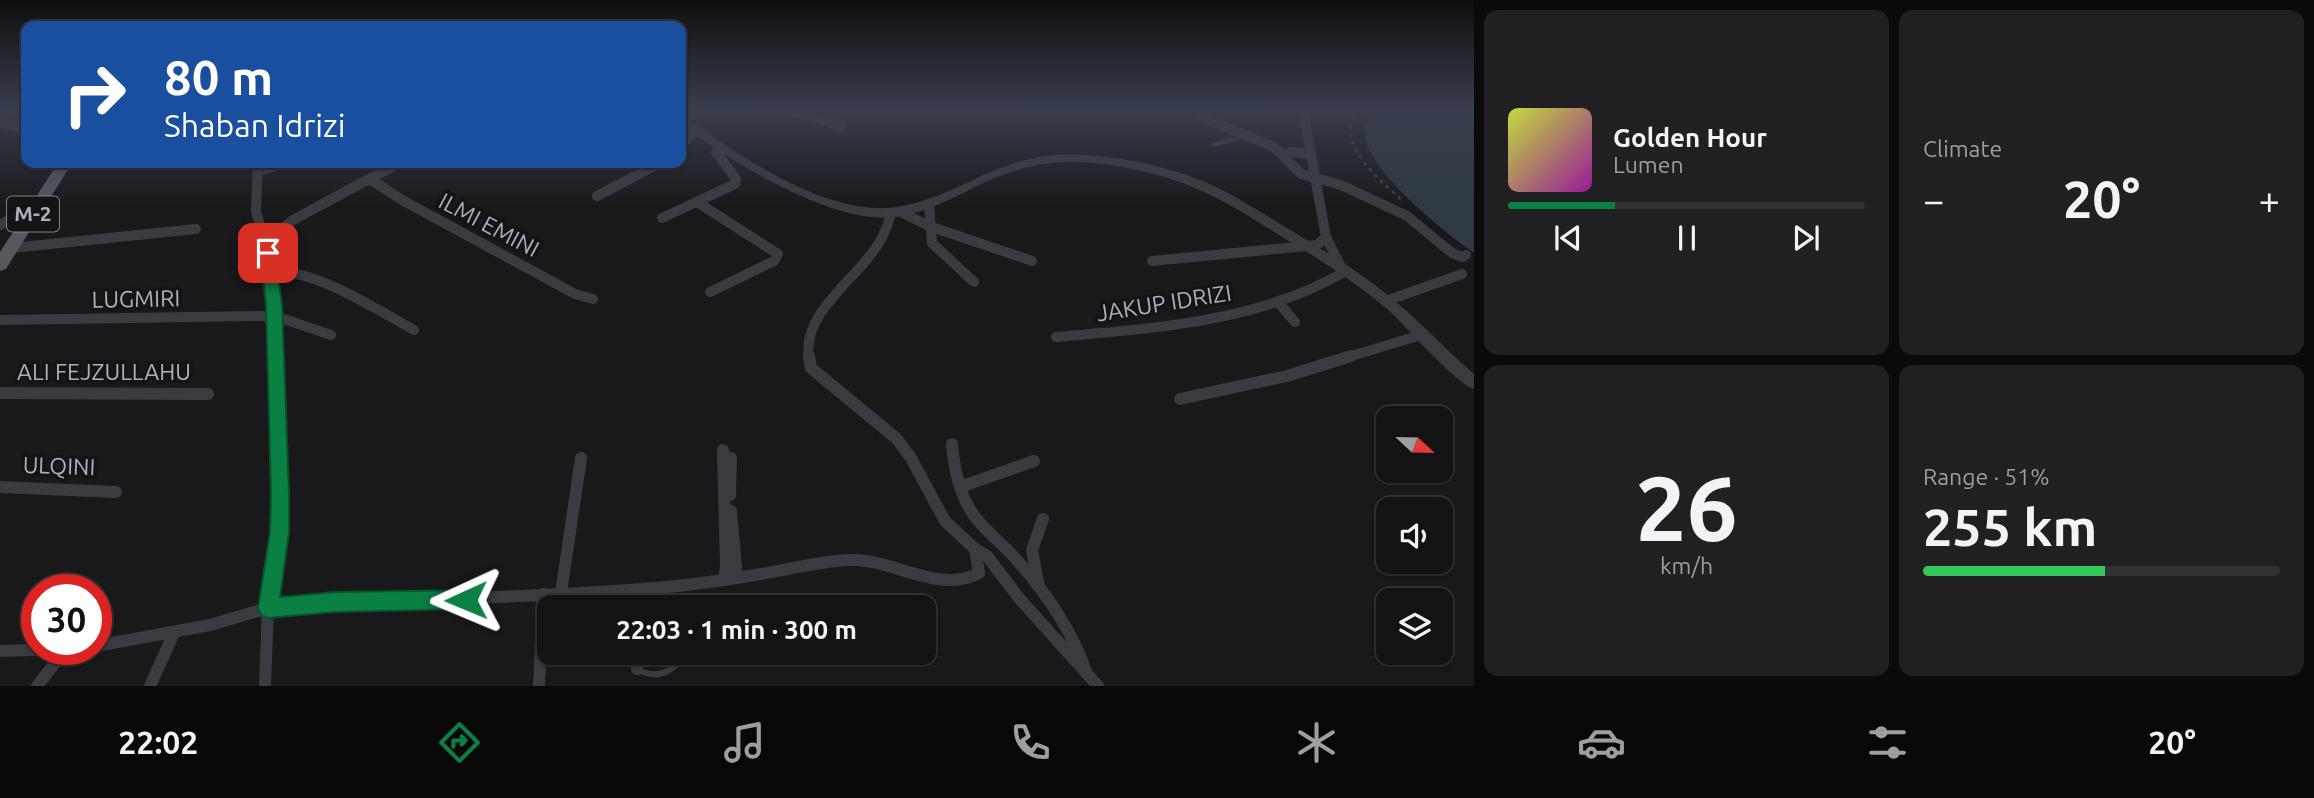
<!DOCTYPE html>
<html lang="en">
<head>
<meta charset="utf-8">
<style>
	:root { --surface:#131315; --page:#202022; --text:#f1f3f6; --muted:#9d9ea0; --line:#323234; --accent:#0b8043 }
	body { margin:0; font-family:Ubuntu,sans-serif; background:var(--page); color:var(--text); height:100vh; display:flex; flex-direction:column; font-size:26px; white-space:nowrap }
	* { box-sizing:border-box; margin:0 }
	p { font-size:23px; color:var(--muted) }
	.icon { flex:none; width:38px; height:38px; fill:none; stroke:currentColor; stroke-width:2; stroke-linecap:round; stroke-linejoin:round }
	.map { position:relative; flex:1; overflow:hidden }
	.side { display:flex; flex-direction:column; gap:10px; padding:10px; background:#0a0a0c; width:840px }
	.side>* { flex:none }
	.hud { position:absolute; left:21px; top:21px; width:665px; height:147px; border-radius:14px; box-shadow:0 2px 5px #0004,0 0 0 2px var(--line); background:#1a4fa0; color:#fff; overflow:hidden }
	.needle { width:46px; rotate:112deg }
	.controls { position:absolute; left:1376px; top:406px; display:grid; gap:14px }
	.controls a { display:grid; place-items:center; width:77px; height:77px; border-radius:14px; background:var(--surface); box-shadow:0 2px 5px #0004,0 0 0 2px var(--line); font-size:35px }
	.speed { position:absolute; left:21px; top:574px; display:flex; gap:14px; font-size:35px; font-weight:700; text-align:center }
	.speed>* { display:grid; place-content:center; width:91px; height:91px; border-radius:50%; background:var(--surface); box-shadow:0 2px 5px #0004,0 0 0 2px var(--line); line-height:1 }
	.speed .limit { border:10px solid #d22; background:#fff; color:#111 }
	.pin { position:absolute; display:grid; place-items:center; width:60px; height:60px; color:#fff; margin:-30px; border-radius:14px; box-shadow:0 4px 10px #0006 }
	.me { position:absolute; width:77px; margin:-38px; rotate:269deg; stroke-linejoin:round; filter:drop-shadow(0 0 5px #0008) }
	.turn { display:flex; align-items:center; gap:24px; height:147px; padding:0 28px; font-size:32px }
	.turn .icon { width:91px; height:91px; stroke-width:2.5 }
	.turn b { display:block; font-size:49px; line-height:60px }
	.big { font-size:52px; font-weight:700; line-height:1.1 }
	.side .card { flex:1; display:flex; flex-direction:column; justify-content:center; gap:10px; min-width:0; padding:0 24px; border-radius:14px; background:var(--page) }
	.side .dial { align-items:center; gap:0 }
	.dial b { font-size:91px; line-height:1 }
	.song { display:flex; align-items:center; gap:21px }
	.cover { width:84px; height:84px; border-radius:10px; background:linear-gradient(135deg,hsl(70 70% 55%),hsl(300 70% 35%)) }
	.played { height:7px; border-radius:4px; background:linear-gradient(90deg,var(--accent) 30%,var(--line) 30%) }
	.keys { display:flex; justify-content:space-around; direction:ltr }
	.heat { display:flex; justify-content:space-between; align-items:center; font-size:38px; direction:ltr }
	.charge { height:10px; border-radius:5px; background:linear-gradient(90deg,#34c759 51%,var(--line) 0) }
	.side .tiles { flex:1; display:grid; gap:10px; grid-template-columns:repeat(2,1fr) }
	.trip { position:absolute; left:537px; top:595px; width:399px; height:70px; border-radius:14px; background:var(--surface); box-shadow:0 2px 5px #0004,0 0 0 2px var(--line); font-weight:700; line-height:70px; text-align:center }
	.tab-bar { display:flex; height:112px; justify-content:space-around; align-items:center; background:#080808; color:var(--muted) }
	.tab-bar .icon { width:49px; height:49px }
	.tab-bar .current { color:var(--accent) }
	.tab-bar b { font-size:32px; color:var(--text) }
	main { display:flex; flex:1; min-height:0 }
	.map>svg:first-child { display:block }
</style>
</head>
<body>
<main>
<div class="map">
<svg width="1474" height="686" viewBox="0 0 1474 686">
	<rect width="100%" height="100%" fill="#19191c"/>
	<path fill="#2e3941" d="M1372 110H1474V253C1445 233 1374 175 1366 141 1363 131 1367 118 1372 110Z"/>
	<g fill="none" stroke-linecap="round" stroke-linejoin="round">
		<path stroke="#404248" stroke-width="2.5" stroke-dasharray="3.5 4.5" stroke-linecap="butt" d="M1355 110C1338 148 1377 177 1403 201"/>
		<path stroke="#3a3b41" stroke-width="4.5" d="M1213 145 1246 136"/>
		<path stroke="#3a3b41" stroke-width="6" d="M637 669C654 679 669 674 681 660"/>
		<path stroke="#3a3b41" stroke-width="10" d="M788 110 841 126
			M1200 110 1211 121 1274 147 1301 174 1341 185 1407 216 1452 253 1462 257 1466 255
			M1303 110 1326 237 1341 267
			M0 123 26 128
			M681 145 696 130
			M1283 155 1291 152 1311 154
			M258 163 256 211 269 261 276 358
			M62 168 77 163
			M257 172 284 163
			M370 179 402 200 575 294 593 299
			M597 196 660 163
			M697 202 778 254 774 261 710 292
			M929 204 932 243 974 282
			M903 213 929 226 1032 261
			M662 218 735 184 736 179 716 152 720 146
			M0 225 11 219 32 216
			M264 243 293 220 399 163
			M12 248 196 229
			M1152 261 1317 245 1326 237
			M271 271C317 270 374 308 414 330
			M1386 301 1462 274
			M1278 302 1295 322
			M0 320 262 316 284 319 331 335
			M1056 337C1155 328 1259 322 1346 271
			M809 358C802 316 850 283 872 253 881 242 887 228 891 214
			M1345 358 1421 335"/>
		<path stroke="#3a3b41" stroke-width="12" d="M809 356 811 368 897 439 911 458 945 521 975 549 987 556 1019 598 1098 686
			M0 393 208 394
			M1180 399 1287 376 1351 356
			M952 444C954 467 958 491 971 511 982 529 1001 542 1015 558 1045 591 1071 629 1086 671
			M723 450 726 566 724 580
			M0 487 116 492
			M960 487 1034 461
			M730 495 731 458
			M731 511 737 578
			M1038 582 1032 550 1043 519
			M561 593 581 458
			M635 607 636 589
			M96 646 210 625 268 608 291 605C413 599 535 598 656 588 691 585 727 580 761 574 791 569 821 561 850 560 892 558 939 595 979 573L975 549
			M0 651 69 649
			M635 653 637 669
			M37 686 65 650
			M150 686 174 633
			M265 686 268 608 279 532 276 356
			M539 686 543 594"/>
		<path fill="#3a3b41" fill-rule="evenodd" d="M681 117C698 123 714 138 730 148 769 174 817 201 864 207 926 216 975 170 1034 158 1086 147 1167 164 1214 186 1243 200 1270 218 1297 234 1328 253 1360 272 1389 296 1419 320 1445 349 1474 374V389C1455 383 1407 327 1388 310 1355 281 1317 258 1279 235 1241 211 1205 188 1161 176 1096 159 1048 154 985 182 956 196 929 212 897 217 833 226 731 161 681 125Z"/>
		<path fill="#565860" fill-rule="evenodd" d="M58 163H72L6 269 0 271V252Z"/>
	</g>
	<linearGradient id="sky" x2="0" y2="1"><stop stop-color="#0e0e0f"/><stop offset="0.53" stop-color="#383e4b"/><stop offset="1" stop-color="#383e4b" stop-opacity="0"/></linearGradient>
	<rect width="1474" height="206" fill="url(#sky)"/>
	<path fill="#0b8043" stroke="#07532c" stroke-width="2" d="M268 248 275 253 282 305 289 493V532L280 597 335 592 466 590 473 593 476 600 473 606 466 609 335 612 268 618 261 615 258 608 270 532 271 493 266 305 260 253Z"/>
	<g text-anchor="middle" stroke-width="7" stroke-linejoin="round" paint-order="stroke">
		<rect fill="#141417" stroke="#7e818a" stroke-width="2" x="7" y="196.5" width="52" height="35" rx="5"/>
		<g font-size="21" font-weight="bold" fill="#abb0bc">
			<text x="33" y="221">M-2</text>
		</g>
		<g font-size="23" fill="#abb0bc" stroke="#141417">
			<text transform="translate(489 225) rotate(28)" y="8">ILMI EMINI</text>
			<text transform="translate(136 299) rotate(-1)" y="8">LUGMIRI</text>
			<text transform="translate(1164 303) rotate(-9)" y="8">JAKUP IDRIZI</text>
			<text x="104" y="380">ALI FEJZULLAHU</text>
			<text transform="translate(59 466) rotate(2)" y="8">ULQINI</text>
		</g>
	</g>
</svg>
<div class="controls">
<a><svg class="needle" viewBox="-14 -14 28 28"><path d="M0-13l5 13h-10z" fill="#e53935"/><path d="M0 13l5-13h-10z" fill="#9d9ea0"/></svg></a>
<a><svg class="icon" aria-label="sound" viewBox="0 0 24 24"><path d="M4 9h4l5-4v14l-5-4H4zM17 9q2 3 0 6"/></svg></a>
<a><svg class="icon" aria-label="layers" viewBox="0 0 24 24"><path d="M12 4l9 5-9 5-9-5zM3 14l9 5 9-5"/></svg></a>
</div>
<div class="speed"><div class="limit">30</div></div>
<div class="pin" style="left:268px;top:253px;background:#d93025"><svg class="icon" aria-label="arrive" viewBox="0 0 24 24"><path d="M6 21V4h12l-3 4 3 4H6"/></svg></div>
<svg class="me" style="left:466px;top:600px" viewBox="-20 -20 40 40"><path d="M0-17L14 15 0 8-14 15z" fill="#0b8043" stroke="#fff" stroke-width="4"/></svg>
<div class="trip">22:03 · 1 min · 300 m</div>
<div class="hud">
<div class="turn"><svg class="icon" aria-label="right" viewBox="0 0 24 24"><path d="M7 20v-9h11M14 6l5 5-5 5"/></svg><div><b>80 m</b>Shaban Idrizi</div></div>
</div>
</div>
<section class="side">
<div class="tiles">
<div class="card">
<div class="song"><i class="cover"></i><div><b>Golden Hour</b><p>Lumen</p></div></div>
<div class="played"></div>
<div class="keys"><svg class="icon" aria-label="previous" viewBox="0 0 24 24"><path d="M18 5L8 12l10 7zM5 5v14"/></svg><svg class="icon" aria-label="pause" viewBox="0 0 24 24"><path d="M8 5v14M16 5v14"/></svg><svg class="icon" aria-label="next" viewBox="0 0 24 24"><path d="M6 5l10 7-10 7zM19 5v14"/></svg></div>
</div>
<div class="card"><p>Climate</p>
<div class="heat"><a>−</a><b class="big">20°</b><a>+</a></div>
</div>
<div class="card dial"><b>26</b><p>km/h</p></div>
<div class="card"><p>Range · 51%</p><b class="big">255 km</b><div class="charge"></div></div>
</div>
</section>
</main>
<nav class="tab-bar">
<b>22:02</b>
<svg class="icon current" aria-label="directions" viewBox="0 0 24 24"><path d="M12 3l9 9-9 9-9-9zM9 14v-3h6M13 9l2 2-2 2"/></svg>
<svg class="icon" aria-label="music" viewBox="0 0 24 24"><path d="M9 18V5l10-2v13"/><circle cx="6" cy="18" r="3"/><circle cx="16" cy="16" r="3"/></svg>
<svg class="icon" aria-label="phone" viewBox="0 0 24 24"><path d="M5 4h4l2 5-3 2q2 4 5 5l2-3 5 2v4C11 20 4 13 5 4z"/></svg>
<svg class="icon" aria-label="climate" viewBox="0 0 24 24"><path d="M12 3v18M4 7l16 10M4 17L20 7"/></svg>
<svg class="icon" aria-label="car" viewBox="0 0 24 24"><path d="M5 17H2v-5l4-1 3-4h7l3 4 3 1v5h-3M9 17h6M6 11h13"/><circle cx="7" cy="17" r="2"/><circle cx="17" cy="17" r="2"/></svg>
<svg class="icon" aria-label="filters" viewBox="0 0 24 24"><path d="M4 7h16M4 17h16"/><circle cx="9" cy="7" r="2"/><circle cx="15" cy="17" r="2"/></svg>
<b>20°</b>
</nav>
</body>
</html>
